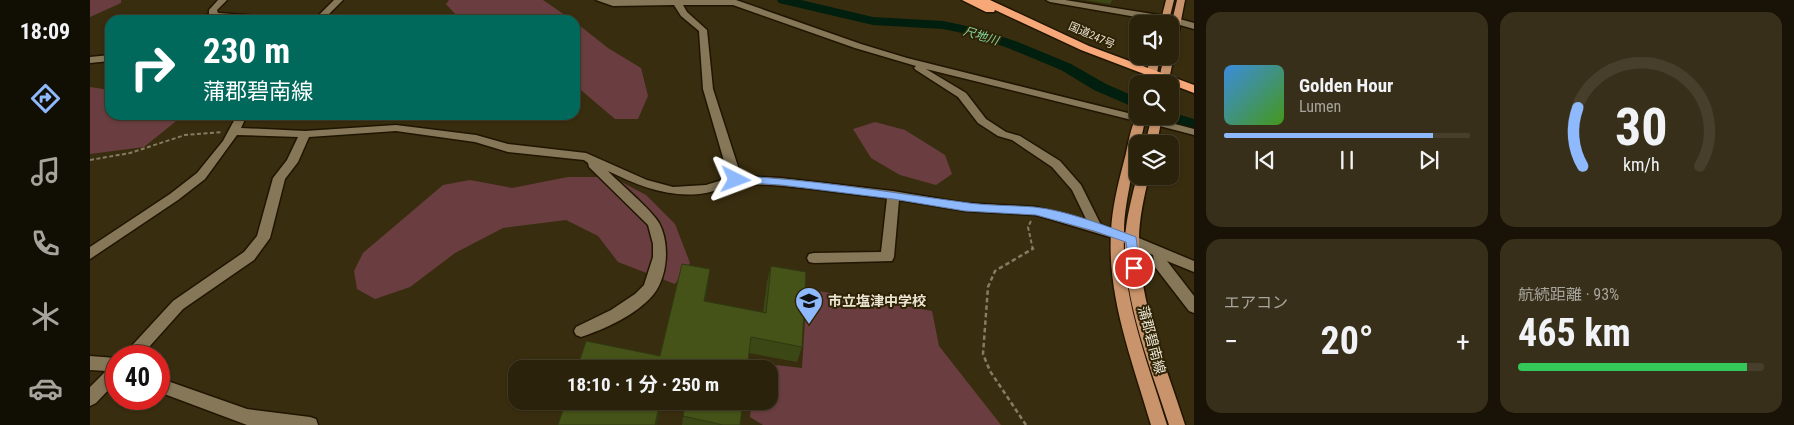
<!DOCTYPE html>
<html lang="ja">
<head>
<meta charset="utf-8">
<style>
	:root { --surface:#2b220b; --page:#372f19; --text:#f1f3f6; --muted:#a6a49d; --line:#473f2c; --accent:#8eb9fd }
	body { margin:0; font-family:"Roboto Condensed","Noto Sans JP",sans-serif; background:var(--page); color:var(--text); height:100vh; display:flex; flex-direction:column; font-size:19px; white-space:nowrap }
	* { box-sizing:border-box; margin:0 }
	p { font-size:16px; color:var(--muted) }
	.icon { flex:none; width:28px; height:28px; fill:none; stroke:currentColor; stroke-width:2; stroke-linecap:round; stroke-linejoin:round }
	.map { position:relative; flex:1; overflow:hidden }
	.details { display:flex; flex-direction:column; gap:12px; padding:12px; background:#181306; width:600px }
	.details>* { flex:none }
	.hud { position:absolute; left:15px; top:15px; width:475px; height:105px; border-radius:15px; box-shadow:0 1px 4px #0004,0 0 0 1px var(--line); background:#00695c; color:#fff; overflow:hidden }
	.buttons { position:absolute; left:1039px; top:15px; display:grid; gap:10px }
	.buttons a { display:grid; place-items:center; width:50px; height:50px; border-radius:10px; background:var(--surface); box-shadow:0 1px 4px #0004,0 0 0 1px var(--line); font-size:25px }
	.speed { position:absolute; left:15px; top:345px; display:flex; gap:10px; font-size:25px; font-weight:700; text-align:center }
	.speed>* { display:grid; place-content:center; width:65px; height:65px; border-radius:50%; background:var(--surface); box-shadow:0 1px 4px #0004,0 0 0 1px var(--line); line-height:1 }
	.speed .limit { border:8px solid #d22; background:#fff; color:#111 }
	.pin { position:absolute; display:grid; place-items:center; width:42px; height:42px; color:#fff; margin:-21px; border:2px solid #fff; border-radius:50%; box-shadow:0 1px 5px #0007 }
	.me { position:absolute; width:55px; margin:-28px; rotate:93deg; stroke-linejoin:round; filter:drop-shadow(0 0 4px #0008) }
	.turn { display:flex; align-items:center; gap:18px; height:105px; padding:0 15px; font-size:22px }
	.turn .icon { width:65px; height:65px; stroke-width:2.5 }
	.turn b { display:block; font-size:35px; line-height:42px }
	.big { font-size:38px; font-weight:700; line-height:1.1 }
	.details .widget { flex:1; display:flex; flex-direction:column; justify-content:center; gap:8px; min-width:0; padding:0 18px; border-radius:15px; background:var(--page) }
	.details .dial { align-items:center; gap:0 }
	.dial svg { height:130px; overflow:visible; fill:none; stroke:var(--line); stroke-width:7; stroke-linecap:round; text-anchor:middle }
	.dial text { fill:var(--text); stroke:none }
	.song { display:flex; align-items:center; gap:15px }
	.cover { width:60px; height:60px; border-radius:8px; background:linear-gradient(135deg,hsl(210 70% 55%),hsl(100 70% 35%)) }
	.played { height:5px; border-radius:2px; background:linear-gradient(90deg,var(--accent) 85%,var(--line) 85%) }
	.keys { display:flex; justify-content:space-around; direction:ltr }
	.heat { display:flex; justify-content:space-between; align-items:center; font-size:28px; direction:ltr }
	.charge { height:8px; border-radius:4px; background:linear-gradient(90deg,#34c759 93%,var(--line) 0) }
	.details .tiles { flex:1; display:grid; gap:12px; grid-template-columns:repeat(2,1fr) }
	.trip { position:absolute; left:418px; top:360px; width:270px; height:50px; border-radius:15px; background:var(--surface); box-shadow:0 1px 4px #0004,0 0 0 1px var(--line); font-weight:700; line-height:50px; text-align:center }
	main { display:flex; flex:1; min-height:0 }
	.menu { display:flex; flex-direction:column; width:90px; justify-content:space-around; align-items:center; background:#110e04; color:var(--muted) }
	.menu .icon { width:35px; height:35px }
	.menu .current { color:var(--accent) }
	.menu b { font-size:22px; color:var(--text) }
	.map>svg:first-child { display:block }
</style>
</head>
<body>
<main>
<nav class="menu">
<b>18:09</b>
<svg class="icon current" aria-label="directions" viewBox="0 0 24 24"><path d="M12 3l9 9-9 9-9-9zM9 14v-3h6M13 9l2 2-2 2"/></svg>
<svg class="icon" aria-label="music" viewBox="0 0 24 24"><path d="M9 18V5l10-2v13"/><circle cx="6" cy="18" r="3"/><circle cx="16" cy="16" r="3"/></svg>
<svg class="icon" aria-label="phone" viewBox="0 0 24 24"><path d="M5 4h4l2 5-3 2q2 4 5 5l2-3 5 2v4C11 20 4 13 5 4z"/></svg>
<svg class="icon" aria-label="climate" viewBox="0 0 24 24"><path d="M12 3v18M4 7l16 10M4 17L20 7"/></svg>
<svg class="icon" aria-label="car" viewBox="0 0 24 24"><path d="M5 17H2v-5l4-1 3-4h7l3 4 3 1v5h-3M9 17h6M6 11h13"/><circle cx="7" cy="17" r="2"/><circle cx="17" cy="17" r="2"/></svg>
</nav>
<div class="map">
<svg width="1104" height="425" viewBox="0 0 1104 425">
	<rect width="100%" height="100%" fill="#392d0f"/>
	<path fill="#6a3e40" d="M0 0H31V3L0 17Z
		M359 0H453L482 20H366L367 16 356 4Z
		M485 22 518 48 551 68 558 96 548 119H525L485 85Z
		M0 87 20 90V115H90L85 122 54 147 0 154Z
		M785 122 815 130 855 155 862 174 846 185 810 175 781 158 763 129Z
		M478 177H522L556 195 585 224 600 263 585 284 528 262 508 236 476 220 413 228 365 253 320 287 285 299 267 289 264 271 273 253 353 185 380 180 422 188Z
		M717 289 842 311 849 346 911 425H673L660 417 662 401H679V369H666L667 363 712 368Z"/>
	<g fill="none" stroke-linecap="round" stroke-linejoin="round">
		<path fill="#011f0f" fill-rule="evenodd" d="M687 0H711L783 17 853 21 886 28 928 42 981 64 1016 84 1048 98V109L1004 90 971 70 918 48 877 34 853 29 783 25 689 3Z
			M1080 112 1104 119V130L1070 120 1068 116H1080Z"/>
		<defs>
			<path id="minor" d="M128 0H137L127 10 128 13 181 17 185 20 124 18 117 20H104L119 14V10Z
				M244 0H253L233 20H224Z
				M506 0H646L771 44 817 58 1054 117 1055 119 1054 121 1050 122 836 69 876 93 896 119 916 132 930 136 970 161 991 185 1011 225 1032 231 1104 261V272L1077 261 1104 296V313L1099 311 1065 267 1063 255 1023 238 946 215 875 211 809 200 804 257 802 261 724 263 719 262 717 258 719 254 724 253 791 252 797 198C748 193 698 184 649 184 638 184 627 191 616 193 580 199 549 186 518 171 529 183 562 210 569 223 580 243 578 277 563 295 546 315 515 329 491 337L486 335 484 331 486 327 521 310 545 294 554 285 563 257V244L558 225 499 167 498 163 494 160 418 152 385 142 306 131 219 137 208 162 195 179 180 238 164 260 93 309 51 356H34L37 351 83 301 154 252 167 236 183 178 197 160 208 137 147 135 115 179 88 200 0 259V247L80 194 107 173 133 141 147 115H157L151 128 215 131 306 125 386 135 418 144 496 153 557 180 583 187 616 185 639 178 613 89 609 31 591 16 584 5 523 6ZM593 5H643L765 48 826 66 824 68 826 70 868 97 888 123 908 136 922 140 962 167 982 190 997 221 946 207 875 203 803 191 691 178 651 176 623 89 617 30 597 12Z
				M956 0H975L1075 16 1079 19 1075 22 960 2Z
				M1086 18 1104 23V29L1083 23 1082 21Z
				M20 55V61L0 63V57Z
				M1066 119 1104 129V135L1062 124 1061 122 1062 120Z
				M0 356 26 358V382L6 403 0 406V387L16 371 0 370Z
				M69 378 157 409 220 417 226 419 228 425H157L69 392Z"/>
			<path id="major" d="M1076 0H1084L1078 24H1070Z
				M1087 0H1095L1085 51 1081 54 1084 56 1078 84H1068L1074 56H1080V30Z
				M1060 56H1070L1065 84H1055Z
				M1048 114V116H1056L1050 144H1048C1048 155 1044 166 1041 178 1038 195 1034 213 1034 231 1031 297 1058 363 1077 425H1061C1043 363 1017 298 1021 232 1022 208 1028 184 1034 161 1038 147 1040 126 1048 114Z
				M1062 116H1072L1067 144H1055Z
				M1047 176H1059C1054 197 1049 219 1049 240 1049 304 1076 365 1095 425H1079C1060 365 1034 303 1035 240 1036 218 1042 197 1047 176Z"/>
			<path id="highway" d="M872 0H900L999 46 1104 85V93L991 50 905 10 904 12H896Z"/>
		</defs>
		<use href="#minor" stroke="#201500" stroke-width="3"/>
		<use href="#major" stroke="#201500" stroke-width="3"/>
		<use href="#highway" stroke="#201500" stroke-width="3"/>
		<path stroke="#857c63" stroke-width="2" stroke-dasharray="4 2.5" stroke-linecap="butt" d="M0 160 40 153 95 135 132 132
			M941 221 938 227 943 250"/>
		<path stroke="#857c63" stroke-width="2.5" stroke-dasharray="4.5 3" stroke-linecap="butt" d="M936 425 900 371 893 354 898 287 905 271 944 248"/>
		<use href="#minor" fill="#857758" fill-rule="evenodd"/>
		<use href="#major" fill="#c9946b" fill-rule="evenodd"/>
		<use href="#highway" fill="#f6a878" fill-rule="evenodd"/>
	</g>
	<path fill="#3b4715" d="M995 0H1022L1020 4Z
		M681 266 712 347 707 362 659 353 570 356 620 269 615 302 673 312 677 282Z
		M593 416 650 425H592Z"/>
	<path fill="#303911" d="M620 269 618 285 612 317 614 301Z
		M570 401H572L567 425H565Z"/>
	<path fill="#455218" stroke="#303911" d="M592 264 620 269 614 301 676 313 681 266 716 272 712 347 661 337 657 369H487L496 341 570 356Z
		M476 401H570L565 425H468Z
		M596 401H653L650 425H633L593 416Z"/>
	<path fill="#8eb9fd" stroke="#5c78a4" d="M646 176C722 179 797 192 872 202 896 206 920 205 944 207 975 210 1017 226 1046 237L1050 268 1048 271H1040L1036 242 1004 231 946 215 875 211 803 199 691 185 642 182 640 180 642 177Z"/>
	<defs>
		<symbol id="school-pin" viewBox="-11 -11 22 30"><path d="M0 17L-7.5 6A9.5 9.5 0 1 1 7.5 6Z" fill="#8eb9fd" stroke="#2f2305"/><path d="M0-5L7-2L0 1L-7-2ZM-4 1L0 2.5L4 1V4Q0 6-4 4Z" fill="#111"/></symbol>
	</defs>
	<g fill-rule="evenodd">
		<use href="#school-pin" x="703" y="285" width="32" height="43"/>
	</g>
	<g text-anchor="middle" stroke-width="4" stroke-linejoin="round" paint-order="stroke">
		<g font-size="11" fill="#ece5d4" stroke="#2f2305">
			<text transform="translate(1002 35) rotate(24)" y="4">国道247号</text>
		</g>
		<g font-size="12" font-style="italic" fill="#81d6a2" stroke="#2f2305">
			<text transform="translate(891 36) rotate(17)" y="4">尺地川</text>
		</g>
		<g font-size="14" font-weight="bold" fill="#ece5d4" stroke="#2f2305" text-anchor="start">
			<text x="738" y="306">市立塩津中学校</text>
		</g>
		<g font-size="14" fill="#ece5d4" stroke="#2f2305">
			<text transform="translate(1062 340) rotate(75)" y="5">蒲郡碧南線</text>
		</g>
	</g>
</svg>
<div class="buttons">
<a><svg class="icon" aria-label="sound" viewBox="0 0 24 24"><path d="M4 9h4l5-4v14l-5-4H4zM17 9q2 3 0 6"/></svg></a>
<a><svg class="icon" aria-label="search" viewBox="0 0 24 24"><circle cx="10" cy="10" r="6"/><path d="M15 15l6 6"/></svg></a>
<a><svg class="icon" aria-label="layers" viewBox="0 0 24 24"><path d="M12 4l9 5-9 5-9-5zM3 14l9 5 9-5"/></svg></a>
</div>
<div class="speed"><div class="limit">40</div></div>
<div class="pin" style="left:1044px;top:268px;background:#d93025"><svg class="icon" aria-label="arrive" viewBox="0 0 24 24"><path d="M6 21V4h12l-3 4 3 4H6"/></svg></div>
<svg class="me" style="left:646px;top:180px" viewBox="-20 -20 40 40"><path d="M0-17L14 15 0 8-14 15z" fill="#8eb9fd" stroke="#fff" stroke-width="4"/></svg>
<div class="trip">18:10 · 1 分 · 250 m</div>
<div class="hud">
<div class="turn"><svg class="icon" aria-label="right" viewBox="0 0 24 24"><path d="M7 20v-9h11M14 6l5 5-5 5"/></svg><div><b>230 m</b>蒲郡碧南線</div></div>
</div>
</div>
<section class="details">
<div class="tiles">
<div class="widget">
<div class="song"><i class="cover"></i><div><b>Golden Hour</b><p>Lumen</p></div></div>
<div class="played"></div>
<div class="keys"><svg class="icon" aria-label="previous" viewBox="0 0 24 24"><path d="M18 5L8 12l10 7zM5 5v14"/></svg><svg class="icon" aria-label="pause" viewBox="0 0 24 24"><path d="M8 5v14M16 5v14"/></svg><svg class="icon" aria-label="next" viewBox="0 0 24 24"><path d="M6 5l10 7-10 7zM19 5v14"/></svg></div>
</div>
<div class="widget dial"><svg viewBox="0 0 100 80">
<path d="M14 69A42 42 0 1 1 86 69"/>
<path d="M14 69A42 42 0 0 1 11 33" stroke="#8eb9fd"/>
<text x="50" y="56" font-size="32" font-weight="700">30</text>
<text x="50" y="72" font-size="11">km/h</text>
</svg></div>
<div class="widget"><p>エアコン</p>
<div class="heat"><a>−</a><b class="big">20°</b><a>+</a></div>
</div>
<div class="widget"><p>航続距離 · 93%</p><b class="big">465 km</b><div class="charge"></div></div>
</div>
</section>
</main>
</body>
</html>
